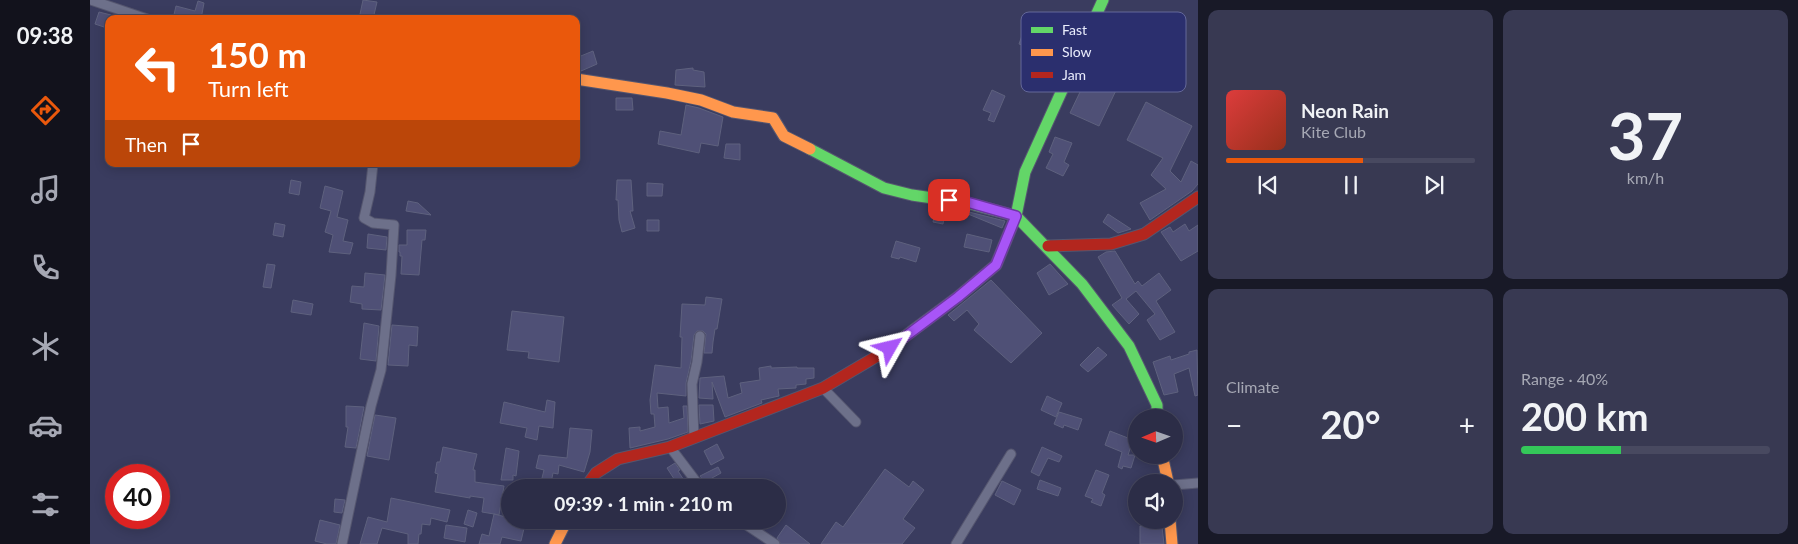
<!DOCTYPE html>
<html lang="en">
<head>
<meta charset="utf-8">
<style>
	:root { --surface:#2c2d47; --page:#383952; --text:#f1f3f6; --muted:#a6a8b4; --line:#484960; --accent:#ea580c }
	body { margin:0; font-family:Lato,sans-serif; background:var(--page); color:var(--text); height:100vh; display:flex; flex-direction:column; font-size:19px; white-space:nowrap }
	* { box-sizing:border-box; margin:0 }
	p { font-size:16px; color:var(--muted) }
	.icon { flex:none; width:28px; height:28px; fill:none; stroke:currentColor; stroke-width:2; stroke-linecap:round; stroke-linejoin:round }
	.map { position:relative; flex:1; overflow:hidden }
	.side { display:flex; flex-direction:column; gap:10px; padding:10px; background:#181927; width:600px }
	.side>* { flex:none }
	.top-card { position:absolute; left:15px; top:15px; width:475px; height:152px; border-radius:10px; box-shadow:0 2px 12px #0003,0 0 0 1px var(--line); background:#ea580c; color:#fff; overflow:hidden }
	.needle { width:32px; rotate:268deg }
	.controls { position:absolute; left:1038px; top:409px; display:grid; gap:10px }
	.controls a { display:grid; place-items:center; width:55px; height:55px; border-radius:50%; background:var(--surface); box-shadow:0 2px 12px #0003,0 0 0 1px var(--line); font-size:25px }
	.speed { position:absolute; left:15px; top:464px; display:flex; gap:10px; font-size:25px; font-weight:700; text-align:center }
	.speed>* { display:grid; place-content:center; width:65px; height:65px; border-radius:50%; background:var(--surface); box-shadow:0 2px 12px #0003,0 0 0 1px var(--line); line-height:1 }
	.speed .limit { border:8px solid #d22; background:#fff; color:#111 }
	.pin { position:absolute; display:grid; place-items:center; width:42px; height:42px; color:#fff; margin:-21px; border-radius:10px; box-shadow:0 2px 8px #0006 }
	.me { position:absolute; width:55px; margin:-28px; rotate:53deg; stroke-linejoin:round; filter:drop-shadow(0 0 4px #0008) }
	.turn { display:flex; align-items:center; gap:18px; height:105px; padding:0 20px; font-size:22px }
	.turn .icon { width:65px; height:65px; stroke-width:2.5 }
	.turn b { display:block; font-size:35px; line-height:42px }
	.then { display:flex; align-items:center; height:48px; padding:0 20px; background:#0003; gap:10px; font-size:19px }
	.big { font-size:38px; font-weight:700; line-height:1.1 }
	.side .card { flex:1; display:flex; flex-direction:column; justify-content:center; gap:8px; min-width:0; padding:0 18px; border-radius:10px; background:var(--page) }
	.side .dial { align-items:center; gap:0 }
	.dial b { font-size:65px; line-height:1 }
	.song { display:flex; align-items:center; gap:15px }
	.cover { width:60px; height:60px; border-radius:8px; background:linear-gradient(135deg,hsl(0 70% 55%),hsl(10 70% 35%)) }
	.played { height:5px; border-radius:2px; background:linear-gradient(90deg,var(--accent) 55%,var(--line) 55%) }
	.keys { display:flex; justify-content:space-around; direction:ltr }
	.heat { display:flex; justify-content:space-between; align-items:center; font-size:28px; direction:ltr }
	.charge { height:8px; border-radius:4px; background:linear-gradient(90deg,#34c759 40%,var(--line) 0) }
	.side .tiles { flex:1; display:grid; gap:10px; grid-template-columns:repeat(2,1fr) }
	.trip { position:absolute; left:411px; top:479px; width:285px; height:50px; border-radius:25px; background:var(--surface); box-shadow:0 2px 12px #0003,0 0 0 1px var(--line); font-weight:700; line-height:50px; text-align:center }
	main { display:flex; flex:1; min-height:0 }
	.menu { display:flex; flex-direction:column; width:90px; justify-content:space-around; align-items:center; background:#12121c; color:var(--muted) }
	.menu .icon { width:35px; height:35px }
	.menu .selected { color:var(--accent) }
	.menu b { font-size:22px; color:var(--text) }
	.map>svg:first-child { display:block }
</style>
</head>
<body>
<main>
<nav class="menu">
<b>09:38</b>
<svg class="icon selected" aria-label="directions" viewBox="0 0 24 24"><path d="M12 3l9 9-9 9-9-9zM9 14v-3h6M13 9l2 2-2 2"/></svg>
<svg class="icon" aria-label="music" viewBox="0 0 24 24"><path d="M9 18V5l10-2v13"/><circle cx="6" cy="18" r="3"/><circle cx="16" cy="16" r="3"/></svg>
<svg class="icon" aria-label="phone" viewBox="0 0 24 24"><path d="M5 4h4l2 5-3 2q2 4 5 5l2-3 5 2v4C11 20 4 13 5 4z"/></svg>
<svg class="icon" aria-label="climate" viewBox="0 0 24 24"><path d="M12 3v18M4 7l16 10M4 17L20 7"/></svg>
<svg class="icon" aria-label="car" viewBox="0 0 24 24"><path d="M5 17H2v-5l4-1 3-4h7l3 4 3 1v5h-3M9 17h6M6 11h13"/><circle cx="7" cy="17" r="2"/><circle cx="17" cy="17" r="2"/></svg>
<svg class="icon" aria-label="filters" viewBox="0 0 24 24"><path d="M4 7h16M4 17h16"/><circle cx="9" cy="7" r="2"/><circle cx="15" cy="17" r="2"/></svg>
</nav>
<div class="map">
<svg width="1108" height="544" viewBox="0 0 1108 544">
	<rect width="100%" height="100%" fill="#3a3c5f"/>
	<path fill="#4f5076" stroke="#5e617e" d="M273 0 287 2 283 19H269Z
		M108 1 114 3 111 19H83L86 6 105 11Z
		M9 12 21 15 17 28 5 24Z
		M934 30 954 37 949 51 929 44Z
		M503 51 507 64 491 71 486 58Z
		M603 68V70L614 72 615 87 585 85 586 70Z
		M1001 69 1030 82 1009 126 980 113Z
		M902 90 915 96 904 122 898 120 901 113 893 110Z
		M526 98H542L543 110H526Z
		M1056 102 1102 126 1080 171 1091 182 1101 161 1108 165V184L1102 191 1060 220 1050 203 1076 189 1061 175 1073 158 1037 140Z
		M596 105 609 108 633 117 628 146 611 143 609 153 568 144 570 131 591 135Z
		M965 137 982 143 974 162 979 165 973 176 956 168 963 154 959 152Z
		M636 144H650V160L634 158Z
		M201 180 211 182 209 195 199 193Z
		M527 180H541L543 211H540L545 228 532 232 529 220 528 200H526Z
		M557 183 573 184 572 196H557Z
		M235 186 253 191 247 217 258 220 253 241 263 243 260 254 239 252 243 235 235 232 241 211 230 208Z
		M318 201 328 203 341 215 316 211Z
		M846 207 856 208 853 224 843 222Z
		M879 212 915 221 912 228 878 214Z
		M1018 214 1041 229 1028 233 1013 222Z
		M557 220H569V231H557Z
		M185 223 195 225 193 237 183 235Z
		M1095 224 1099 231 1108 225V251L1091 261 1071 232 1080 227 1083 232Z
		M317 230H336L335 240H332L329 275 311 274 312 256H310V252H309V245H317Z
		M278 234 297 237 296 250 277 248Z
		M877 234 902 240 899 252 874 247Z
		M806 241 830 248 826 262 810 257 809 259 801 257Z
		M1025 251 1045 284 1048 281 1052 286 1069 273 1081 290 1066 301 1085 332 1070 340 1057 320 1065 314 1046 291 1036 299 1049 314 1039 324 1022 305 1032 298 1008 257 1016 252Z
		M177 264 185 265 181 288 173 287Z
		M960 264 978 284 959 295 947 273Z
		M275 273 295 275 291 310 272 309V304L260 302 262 286 274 287Z
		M901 280 952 333 921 363 884 330 889 324 877 310 864 321 858 315Z
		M616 297 632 299 627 329H625L623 342 622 353H614L616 334 613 331H607L604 335 601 361 596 383V396L567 393 568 408 578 407 579 423 594 418 593 406H597L598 432 578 439 540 448 539 428 550 427V431L565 427 564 414H561L560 400 565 365 591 368 592 337H590L592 304 615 305Z
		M203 300 223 304 221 315 201 312Z
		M422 311 474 317 469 362 438 358 439 352 417 350Z
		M274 323 289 326 286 361 270 359Z
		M302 325 328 327 327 346 319 345 318 366 298 365Z
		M1008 347 1017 355 998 372 990 365Z
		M1107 350 1108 395 1105 396 1099 368 1084 374 1088 392 1074 395 1063 362 1080 356 1081 360 1099 354V352Z
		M681 366V368L707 367V368H724V378L716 379V384L706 385V388L688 389 689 396 671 400 672 403 635 417 622 382 623 399 609 398 610 378 634 376 638 398 652 393 650 383 670 380 669 368Z
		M957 396 972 403 966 417 951 410Z
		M457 400 465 402 463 428 449 426 447 440 435 437 437 428 410 423 414 402 455 412Z
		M609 405H623L624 421 610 424Z
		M256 406 274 407 266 448 255 447 258 427H256Z
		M969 412 992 419 988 430 974 425 973 428 964 424Z
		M285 415 306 418 299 460 277 456Z
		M480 428 502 430 500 452 494 472 469 465 468 474 463 473 460 488 450 486 454 470 446 468 449 455 477 458Z
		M1020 431 1043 440 1038 455H1045L1041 468 1033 466 1032 469 1028 467 1032 452 1015 445Z
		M627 444 634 458 621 465 614 451Z
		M353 447 387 454 383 470H385V482L414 486 409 515 404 514 420 518V520H436L431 541 412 537 410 544H389L392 534 399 536 404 514 392 512 394 498 380 496V498L345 492 348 474 345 473 347 462H350Z
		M952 447 972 456 969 462 958 458 949 476 941 472Z
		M416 448 429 451 426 476 423 475V480H411Z
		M585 463 590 470 588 471 599 488H590L577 468Z
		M628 467 631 473 622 478 623 481 616 484 610 476Z
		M795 469 819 487 823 481 834 490 813 519 825 528 812 544H731L746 522 753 527Z
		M1006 470 1019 475 1012 493 1015 495 1011 506 1001 502 1003 499 995 496Z
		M950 480 971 488 968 496 947 489Z
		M912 481 931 490 924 505 905 495Z
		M301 498 360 510 357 522 341 518 340 525 332 524 331 534H329L328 544H318V534L292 528 287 544H270L278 517 297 522Z
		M245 499 255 500 252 513 244 512Z
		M378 510 387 513 383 527 374 524Z
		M230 520 250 525 246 544H237L225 541Z
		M356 525 377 528 375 542 354 538Z
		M696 525 720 544H691L687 538Z
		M1060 525V527H1072L1074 544H1050V526Z"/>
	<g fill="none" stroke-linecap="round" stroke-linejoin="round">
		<defs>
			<path id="street" d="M1 0 57 19
				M733 388 766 422
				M604 438 602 384 607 362 610 336
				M580 447 611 488
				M1084 485 1108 483
				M649 520 685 544
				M252 544 281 406 291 370 301 275 304 225 283 223 274 218 280 192 283 164
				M866 544 921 454"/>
			<path id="fast" d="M720 149 794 188 822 195 877 203 926 216 955 246H958
				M955 246 992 284 1039 346 1067 405V418
				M794 352 868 297 906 265 926 216 935 172 1013 0"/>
			<path id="slow" d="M486 79 577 93 611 100 643 112 683 118 694 136 720 149
				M1072 455 1078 482
				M1080 520 1082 544
				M465 544 477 520"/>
			<path id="jam" d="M958 246 1021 244 1054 234 1108 197
				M495 488 506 473 528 459 580 447 733 388 794 352"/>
		</defs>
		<use href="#street" stroke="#55566f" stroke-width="11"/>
		<use href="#fast" stroke="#55566f" stroke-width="13"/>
		<use href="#slow" stroke="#55566f" stroke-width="13"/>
		<use href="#jam" stroke="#55566f" stroke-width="13"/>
		<use href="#street" stroke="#6d708a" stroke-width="9"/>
		<use href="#fast" stroke="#63d668" stroke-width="11"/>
		<use href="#slow" stroke="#ff974d" stroke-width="11"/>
		<use href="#jam" stroke="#b3261e" stroke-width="11"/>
	</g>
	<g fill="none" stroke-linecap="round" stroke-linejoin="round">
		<defs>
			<path id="route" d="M800 348 868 297 906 265 926 216 877 202 859 200"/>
		</defs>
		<use href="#route" stroke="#6d37a1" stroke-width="12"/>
		<use href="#route" stroke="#a855f7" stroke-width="9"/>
	</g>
	<rect x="931" y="12" width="165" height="80" rx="8" fill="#2b2f6e" stroke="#646899" stroke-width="1"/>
	<rect x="941" y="27" width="22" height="6" fill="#63d668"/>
	<rect x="941" y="49" width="22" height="7" fill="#ff974d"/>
	<rect x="941" y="72" width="22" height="6" fill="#b3261e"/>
	<g font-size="14" fill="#e9ecfc">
		<text x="972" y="35">Fast</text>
		<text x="972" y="57">Slow</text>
		<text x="972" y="80">Jam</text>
	</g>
</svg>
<div class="controls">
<a><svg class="needle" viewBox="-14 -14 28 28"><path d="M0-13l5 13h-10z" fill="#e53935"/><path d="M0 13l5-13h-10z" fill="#a6a8b4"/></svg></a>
<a><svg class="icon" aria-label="sound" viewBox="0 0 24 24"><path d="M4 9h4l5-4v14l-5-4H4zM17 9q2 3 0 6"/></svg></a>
</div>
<div class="speed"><div class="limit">40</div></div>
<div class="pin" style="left:859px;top:200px;background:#d93025"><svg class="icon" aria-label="arrive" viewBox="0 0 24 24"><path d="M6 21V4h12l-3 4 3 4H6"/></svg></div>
<svg class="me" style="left:800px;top:348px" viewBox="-20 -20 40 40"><path d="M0-17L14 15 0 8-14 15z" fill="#a855f7" stroke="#fff" stroke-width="4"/></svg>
<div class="trip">09:39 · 1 min · 210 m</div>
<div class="top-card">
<div class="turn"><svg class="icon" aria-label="left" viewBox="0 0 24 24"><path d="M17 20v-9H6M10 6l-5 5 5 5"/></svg><div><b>150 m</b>Turn left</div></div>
<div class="then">Then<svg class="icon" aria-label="arrive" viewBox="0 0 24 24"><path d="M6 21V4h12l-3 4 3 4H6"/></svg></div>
</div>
</div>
<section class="side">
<div class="tiles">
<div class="card">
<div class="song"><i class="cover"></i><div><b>Neon Rain</b><p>Kite Club</p></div></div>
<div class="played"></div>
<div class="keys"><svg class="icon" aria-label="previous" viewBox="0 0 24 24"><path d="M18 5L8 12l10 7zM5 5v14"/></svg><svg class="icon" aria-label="pause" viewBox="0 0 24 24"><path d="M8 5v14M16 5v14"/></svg><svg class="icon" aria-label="next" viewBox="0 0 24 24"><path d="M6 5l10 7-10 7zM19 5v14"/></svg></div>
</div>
<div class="card dial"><b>37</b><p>km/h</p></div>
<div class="card"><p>Climate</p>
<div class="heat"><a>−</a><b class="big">20°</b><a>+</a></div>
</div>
<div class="card"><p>Range · 40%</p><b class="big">200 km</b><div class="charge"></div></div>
</div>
</section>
</main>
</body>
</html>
